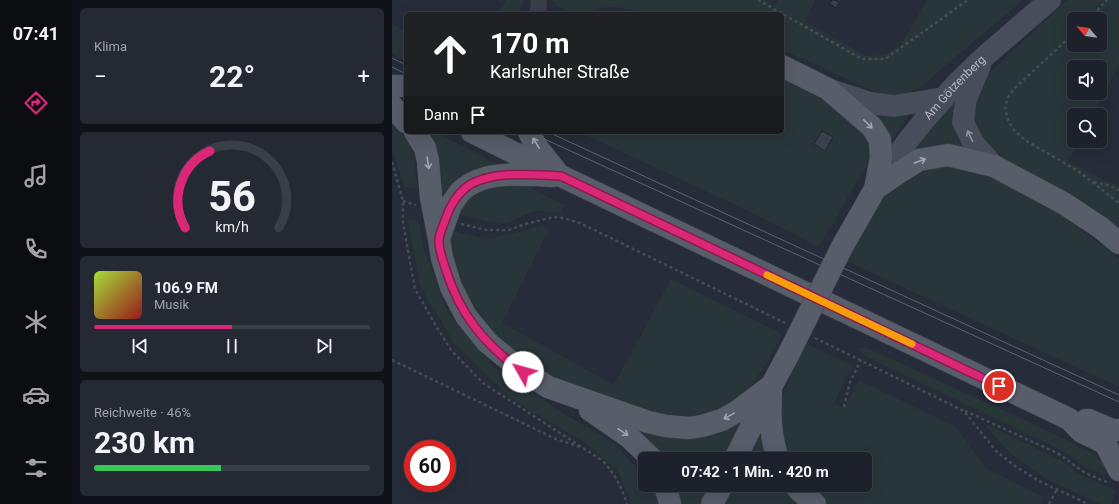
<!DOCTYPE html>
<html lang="de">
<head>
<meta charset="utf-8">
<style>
	:root { --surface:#1c212b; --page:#252933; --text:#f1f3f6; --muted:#a0a3a9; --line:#3a3e47; --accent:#db2777 }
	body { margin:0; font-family:Roboto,sans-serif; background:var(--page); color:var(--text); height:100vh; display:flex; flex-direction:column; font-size:15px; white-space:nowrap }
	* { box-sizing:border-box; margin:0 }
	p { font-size:13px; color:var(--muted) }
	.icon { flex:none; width:22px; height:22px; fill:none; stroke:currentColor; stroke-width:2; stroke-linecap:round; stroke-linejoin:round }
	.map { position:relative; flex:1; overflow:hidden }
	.panel { display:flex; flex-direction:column; gap:8px; padding:8px; background:#0f1218; width:320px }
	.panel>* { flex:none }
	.top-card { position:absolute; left:12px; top:12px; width:380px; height:122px; border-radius:6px; box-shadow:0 4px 16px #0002,0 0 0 1px var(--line); background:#202124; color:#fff; overflow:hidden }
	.needle { width:26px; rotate:299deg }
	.tools { position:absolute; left:675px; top:12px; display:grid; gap:8px }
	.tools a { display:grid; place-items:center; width:40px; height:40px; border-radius:6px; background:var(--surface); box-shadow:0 4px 16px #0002,0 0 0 1px var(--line); font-size:20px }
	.speed { position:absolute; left:12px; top:440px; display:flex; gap:8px; font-size:20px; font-weight:700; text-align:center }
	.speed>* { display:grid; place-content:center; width:52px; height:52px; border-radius:50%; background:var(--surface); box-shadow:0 4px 16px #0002,0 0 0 1px var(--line); line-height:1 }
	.speed .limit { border:6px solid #d22; background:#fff; color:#111 }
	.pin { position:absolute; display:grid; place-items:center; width:34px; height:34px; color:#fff; margin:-17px; border:2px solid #fff; border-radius:50%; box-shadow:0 1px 4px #0007 }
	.me { position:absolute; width:44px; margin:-22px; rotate:308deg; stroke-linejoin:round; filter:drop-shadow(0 0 3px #0008) }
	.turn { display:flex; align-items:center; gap:14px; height:84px; padding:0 20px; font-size:18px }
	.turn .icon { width:52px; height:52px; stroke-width:2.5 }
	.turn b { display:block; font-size:28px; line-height:34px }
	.then { display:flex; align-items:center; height:38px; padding:0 20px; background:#0003; gap:8px; font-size:15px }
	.big { font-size:30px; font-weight:700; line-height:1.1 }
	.panel .card { flex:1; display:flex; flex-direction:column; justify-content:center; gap:6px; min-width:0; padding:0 14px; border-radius:6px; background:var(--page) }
	.panel .dial { align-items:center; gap:0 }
	.dial svg { height:104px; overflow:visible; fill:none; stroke:var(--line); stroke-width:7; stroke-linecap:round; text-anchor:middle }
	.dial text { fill:var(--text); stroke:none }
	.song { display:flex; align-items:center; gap:12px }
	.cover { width:48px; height:48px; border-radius:6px; background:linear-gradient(135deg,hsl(80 70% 55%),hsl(0 70% 35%)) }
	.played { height:4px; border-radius:2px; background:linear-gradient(90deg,var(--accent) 50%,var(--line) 50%) }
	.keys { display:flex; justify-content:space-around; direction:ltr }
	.heat { display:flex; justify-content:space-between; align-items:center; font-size:22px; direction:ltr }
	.charge { height:6px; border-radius:3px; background:linear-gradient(90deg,#34c759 46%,var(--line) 0) }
	.trip { position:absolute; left:246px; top:452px; width:234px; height:40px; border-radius:6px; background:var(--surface); box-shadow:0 4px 16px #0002,0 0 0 1px var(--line); font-weight:700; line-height:40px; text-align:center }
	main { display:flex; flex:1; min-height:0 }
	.tabs { display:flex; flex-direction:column; width:72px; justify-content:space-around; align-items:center; background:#0b0d11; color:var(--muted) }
	.tabs .icon { width:28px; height:28px }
	.tabs .selected { color:var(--accent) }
	.tabs b { font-size:18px; color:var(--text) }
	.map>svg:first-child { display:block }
</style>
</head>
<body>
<main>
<nav class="tabs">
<b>07:41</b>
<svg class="icon selected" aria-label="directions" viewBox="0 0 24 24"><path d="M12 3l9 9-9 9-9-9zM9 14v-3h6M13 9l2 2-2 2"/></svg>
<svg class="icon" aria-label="music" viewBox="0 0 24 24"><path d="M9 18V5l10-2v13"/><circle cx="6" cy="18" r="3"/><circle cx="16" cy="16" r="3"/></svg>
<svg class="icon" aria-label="phone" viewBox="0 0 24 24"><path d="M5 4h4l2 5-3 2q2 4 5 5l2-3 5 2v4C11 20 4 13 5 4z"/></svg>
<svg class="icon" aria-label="climate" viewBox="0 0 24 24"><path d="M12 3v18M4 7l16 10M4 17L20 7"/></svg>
<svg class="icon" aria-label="car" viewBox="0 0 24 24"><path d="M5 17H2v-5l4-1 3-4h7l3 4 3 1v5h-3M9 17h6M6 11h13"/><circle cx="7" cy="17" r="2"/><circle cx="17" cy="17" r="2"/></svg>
<svg class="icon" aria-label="filters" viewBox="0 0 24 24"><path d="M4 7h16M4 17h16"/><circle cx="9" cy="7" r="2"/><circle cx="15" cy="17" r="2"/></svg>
</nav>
<section class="panel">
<div class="card"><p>Klima</p>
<div class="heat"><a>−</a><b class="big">22°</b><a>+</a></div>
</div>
<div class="card dial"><svg viewBox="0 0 100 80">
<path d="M14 69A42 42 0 1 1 86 69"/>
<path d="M14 69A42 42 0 0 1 33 10" stroke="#db2777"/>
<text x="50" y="56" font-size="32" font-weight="700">56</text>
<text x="50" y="72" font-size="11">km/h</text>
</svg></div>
<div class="card">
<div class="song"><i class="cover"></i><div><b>106.9 FM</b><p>Musik</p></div></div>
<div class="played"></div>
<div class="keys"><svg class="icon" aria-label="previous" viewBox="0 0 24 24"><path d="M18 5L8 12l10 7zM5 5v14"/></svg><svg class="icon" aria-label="pause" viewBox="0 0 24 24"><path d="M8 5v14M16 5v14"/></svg><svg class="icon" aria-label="next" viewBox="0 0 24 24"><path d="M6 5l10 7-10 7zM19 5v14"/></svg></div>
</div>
<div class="card"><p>Reichweite · 46%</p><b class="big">230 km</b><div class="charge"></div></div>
</section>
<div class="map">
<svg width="727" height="504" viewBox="0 0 727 504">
	<rect width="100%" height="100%" fill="#262c39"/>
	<path fill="#28363a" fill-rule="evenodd" d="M114 0H132L127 14H105Z
		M160 0H374L383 5 386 0H424L412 21 475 56 495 54 509 45 535 0H631L548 70 531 86 507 97 485 93 422 64 390 50V14H279L217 7 186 13 165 7Z
		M676 0H727V66L700 115H682V141H686L676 161 708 179 727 186V231L680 196 611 157 585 133 580 116 584 96 594 76ZM682 19H708V45H682ZM682 67H708V93H682Z
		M0 23 14 33V61L0 54Z
		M390 78 445 108 470 129 479 144 475 164 427 247 350 208 187 132H390Z
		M563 94C562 105 560 118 563 128 565 137 572 146 578 153L516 152Z
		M520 110 494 149 478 117 486 111Z
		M0 122 14 136 22 157 25 187 13 188 0 149Z
		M26 132H43L109 166C98 168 79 170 69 176 62 181 54 194 49 201Z
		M558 163 578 169 621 187 663 210 727 258V387L452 260 490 197 527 167Z
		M128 183 173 205 169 212 142 211 115 223 97 222 66 214 76 197 95 185Z
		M16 220H26L31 247 58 316 102 367 171 413 223 444 253 477V485H260L268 495 270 504H239L226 471 197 445 122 401 62 343 28 286Z
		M151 225 157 230 110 323 222 385 279 279 390 334 373 366 358 387 342 402 323 414 303 418 277 417 214 403 134 362 102 334 71 287 59 247 57 230 94 239 133 231Z
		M413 343 461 366 441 405 452 407 467 380 564 427 594 468 651 497 648 504H434L413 485H473V459H393L387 408 395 384Z
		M473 347 635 421 687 446 701 454 713 464 717 471 712 476 690 465 671 451 469 354 467 348Z
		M353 417 331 459H267L222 418Z
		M373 418 378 459H352Z
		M591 423 642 447 672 462 687 474 723 490 720 504H709L654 479 619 454Z
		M279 485H317L308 504H283Z
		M339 485H396L414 504H330Z"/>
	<path fill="#38404f" stroke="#202530" d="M440 0H443L447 3 444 8 438 4Z
		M430 131 441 137 433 151 422 144Z"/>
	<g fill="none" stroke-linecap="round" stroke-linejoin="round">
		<defs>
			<path id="street" d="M146 14 147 0"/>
			<g id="secondary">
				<path d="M588 66 574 99 571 122 582 144 602 166"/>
				<path d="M436 89 478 103 502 106 552 98"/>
				<path id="s1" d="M484 187 514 143 534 118 565 83 592 57 658 0"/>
			</g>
			<path id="primary" d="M390 66 436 89 480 127 488 140 489 157 483 189 450 247
				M0 86H14
				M0 106 14 122
				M23 132 33 148 36 161 39 197
				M80 132 169 176 677 419 690 432 713 443 727 470
				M137 132 144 146 164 171
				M483 189 506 173 527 160 556 155 602 166 673 204 709 228 727 243
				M59 205C62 201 65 196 68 192 92 169 131 175 161 176
				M47 239 50 258 59 287 74 316 95 342 125 367 156 387 256 422 274 426 297 428 310 426 330 420 346 411 380 385
				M379 392C378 418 378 434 386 459
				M198 410 237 437 260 459
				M694 420H697L720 430H727
				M343 459 380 385 396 355
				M273 485 278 504
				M403 485 409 492 423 504
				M320 504 330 485"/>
		</defs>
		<use href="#street" stroke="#424752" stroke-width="16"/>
		<use href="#secondary" stroke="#424752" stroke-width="22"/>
		<use href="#primary" stroke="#424752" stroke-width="23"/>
		<path stroke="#404f52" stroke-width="2.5" stroke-dasharray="3 3" stroke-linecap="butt" d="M366 0 470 59H493L576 0
			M697 19 715 0
			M682 33 623 88 616 97 613 108 616 120 621 129 633 140 686 171 727 203
			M0 162 11 201V223L23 289 41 321 59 350 91 383 211 461C224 476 229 486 235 504
			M702 182 715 185 727 190
			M11 201 24 205
			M69 224 94 230H117L133 224 162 217 171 218 188 223 393 323
			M423 338 572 411 604 451 623 466 647 481 696 504
			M0 360 164 439 188 447
			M452 407 458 382 469 360
			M573 411 665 453C673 458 679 463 686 468 694 474 705 478 715 482
			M657 504 665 489"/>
		<use href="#street" stroke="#393e49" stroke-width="15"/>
		<use href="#secondary" stroke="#484d5c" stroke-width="21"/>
		<use href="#primary" stroke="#575d69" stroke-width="22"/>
		<path stroke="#5c6270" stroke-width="1" d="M0 58 14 65
			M0 67 14 74
			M137 132 727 402
			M156 132 727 395"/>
		<defs>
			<path id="primary-bridge" d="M39 197 47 239
				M47 238 59 205
				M396 355 450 247"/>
		</defs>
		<use href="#primary-bridge" stroke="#424752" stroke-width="23" stroke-linecap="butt"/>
		<use href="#primary-bridge" stroke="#575d69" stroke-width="22"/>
	</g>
	<defs><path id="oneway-shaft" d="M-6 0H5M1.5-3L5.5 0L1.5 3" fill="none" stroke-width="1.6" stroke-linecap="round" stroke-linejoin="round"/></defs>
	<g stroke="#a1a7b3">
		<use href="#oneway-shaft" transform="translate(476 124) rotate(45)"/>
		<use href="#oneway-shaft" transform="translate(144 143) rotate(-122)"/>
		<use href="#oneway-shaft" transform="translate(528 161) rotate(-20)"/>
		<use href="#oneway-shaft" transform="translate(36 163) rotate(81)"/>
		<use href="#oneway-shaft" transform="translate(337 416) rotate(151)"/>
		<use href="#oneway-shaft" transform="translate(231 432) rotate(34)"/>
	</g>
	<use stroke="#8e93a0" href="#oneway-shaft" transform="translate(578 136) rotate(-116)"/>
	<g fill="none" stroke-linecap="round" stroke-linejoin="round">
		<defs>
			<path id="route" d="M131 372C93 345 68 315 54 270 51 261 47 251 47 241 47 233 52 224 54 218 59 204 66 192 79 184 104 170 141 175 169 176L607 386"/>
		</defs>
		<use href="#route" stroke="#8e194d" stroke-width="10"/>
		<use href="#route" stroke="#db2777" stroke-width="7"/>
		<path stroke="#f59e0b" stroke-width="7" d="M375 275 520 344"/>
	</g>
	<g text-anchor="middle" stroke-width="4" stroke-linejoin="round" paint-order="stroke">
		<g font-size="12" fill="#b4b9c5" stroke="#1e232e">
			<text dy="4" stroke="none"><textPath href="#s1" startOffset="127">Am Götzenberg</textPath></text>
		</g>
	</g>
</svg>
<div class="tools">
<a><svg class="needle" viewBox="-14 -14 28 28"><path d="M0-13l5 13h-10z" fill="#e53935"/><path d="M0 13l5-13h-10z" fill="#a0a3a9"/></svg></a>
<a><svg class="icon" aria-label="sound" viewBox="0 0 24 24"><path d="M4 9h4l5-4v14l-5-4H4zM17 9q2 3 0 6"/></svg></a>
<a><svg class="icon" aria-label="search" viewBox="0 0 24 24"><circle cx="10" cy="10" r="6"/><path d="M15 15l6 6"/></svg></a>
</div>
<div class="speed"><div class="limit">60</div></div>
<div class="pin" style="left:607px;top:386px;background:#d93025"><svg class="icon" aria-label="arrive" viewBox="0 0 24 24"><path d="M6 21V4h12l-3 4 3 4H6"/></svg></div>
<svg class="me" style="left:131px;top:372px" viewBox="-20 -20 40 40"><circle r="19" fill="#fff"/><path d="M0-13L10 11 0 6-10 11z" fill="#db2777"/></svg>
<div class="trip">07:42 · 1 Min. · 420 m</div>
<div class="top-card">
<div class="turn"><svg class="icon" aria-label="ahead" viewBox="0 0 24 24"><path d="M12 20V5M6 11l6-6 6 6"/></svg><div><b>170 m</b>Karlsruher Straße</div></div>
<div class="then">Dann<svg class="icon" aria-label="arrive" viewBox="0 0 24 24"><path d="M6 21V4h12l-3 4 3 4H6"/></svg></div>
</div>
</div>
</main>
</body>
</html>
